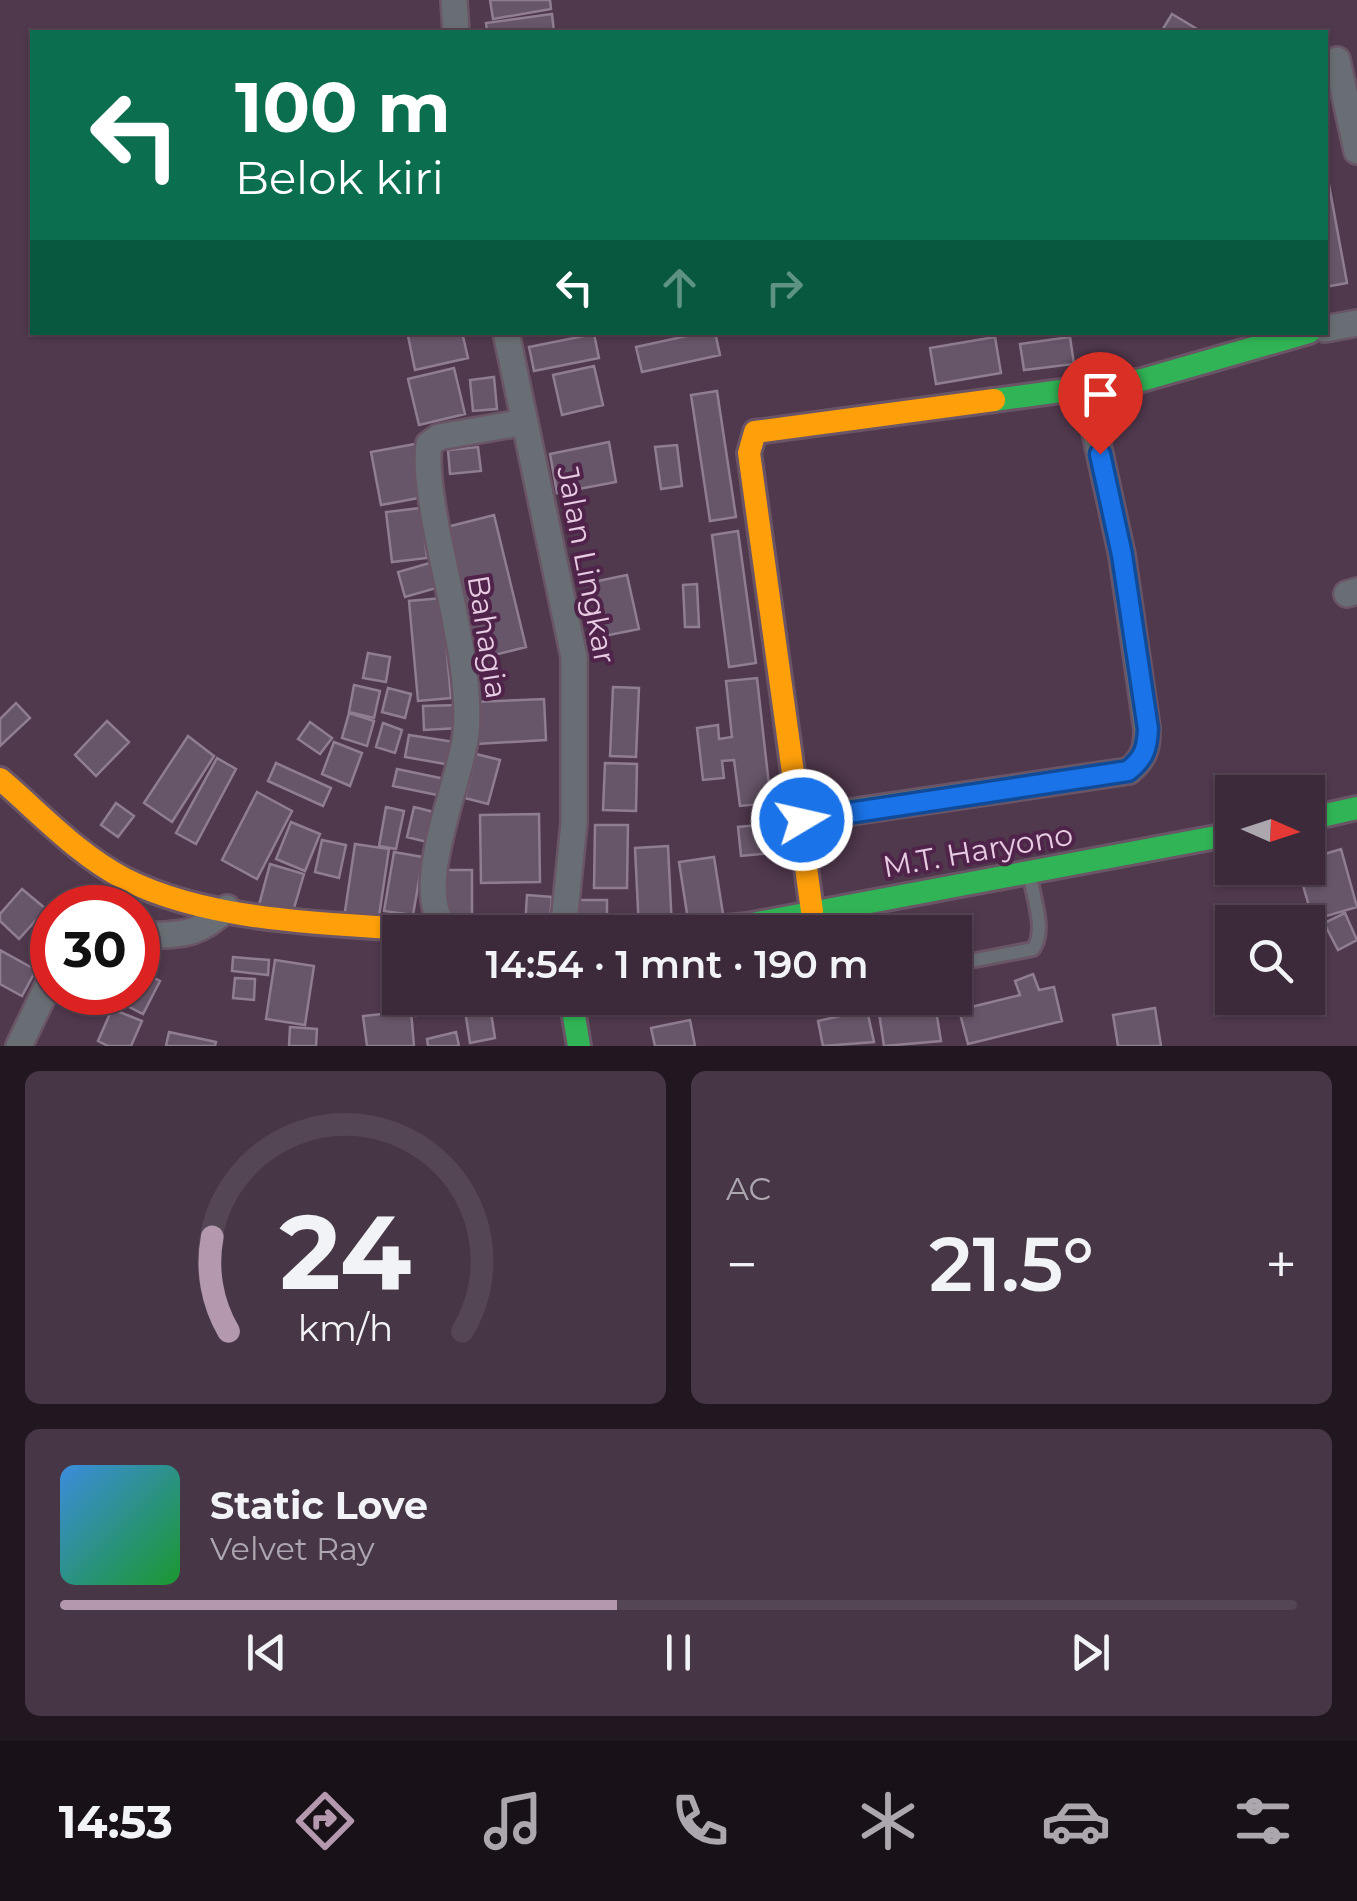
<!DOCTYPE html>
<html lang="id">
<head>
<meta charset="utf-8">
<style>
	:root { --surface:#3c2a3a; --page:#473645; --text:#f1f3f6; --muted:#aca7af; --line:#554654; --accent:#b398ae }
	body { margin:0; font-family:Montserrat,sans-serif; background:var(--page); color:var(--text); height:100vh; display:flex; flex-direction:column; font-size:38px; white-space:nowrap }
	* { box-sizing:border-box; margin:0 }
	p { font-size:32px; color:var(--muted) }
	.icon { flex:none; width:55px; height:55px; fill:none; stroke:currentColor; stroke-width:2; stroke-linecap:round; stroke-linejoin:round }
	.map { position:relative; height:1046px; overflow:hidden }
	.details { display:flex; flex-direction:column; gap:25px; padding:25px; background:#211720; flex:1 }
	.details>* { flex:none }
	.hud { position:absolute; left:30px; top:30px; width:1298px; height:305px; border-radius:0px; box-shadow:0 2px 8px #0004,0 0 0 2px var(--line); background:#0b6e4f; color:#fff; overflow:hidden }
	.needle { width:65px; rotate:93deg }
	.buttons { position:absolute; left:1215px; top:775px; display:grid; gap:20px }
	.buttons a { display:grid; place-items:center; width:110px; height:110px; border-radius:0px; background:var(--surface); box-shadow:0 2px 8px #0004,0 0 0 2px var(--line); font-size:50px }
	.speed { position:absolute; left:30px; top:885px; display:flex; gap:20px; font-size:50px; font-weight:700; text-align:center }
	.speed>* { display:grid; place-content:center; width:130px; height:130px; border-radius:50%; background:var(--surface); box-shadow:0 2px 8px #0004,0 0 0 2px var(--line); line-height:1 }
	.speed .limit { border:15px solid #d22; background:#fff; color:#111 }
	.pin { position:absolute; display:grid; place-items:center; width:85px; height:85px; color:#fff; margin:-102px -42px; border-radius:50% 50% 50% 0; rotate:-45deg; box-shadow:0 0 10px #0007 }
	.pin .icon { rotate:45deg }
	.me { position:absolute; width:110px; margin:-55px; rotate:81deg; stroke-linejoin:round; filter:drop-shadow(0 0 8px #0008) }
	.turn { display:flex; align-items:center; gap:35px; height:210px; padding:0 40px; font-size:45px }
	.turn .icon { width:130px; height:130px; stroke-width:2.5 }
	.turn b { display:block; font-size:70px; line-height:85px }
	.lanes { display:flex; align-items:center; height:95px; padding:0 40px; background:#0003; justify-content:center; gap:50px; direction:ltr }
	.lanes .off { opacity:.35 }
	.big { font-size:75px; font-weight:600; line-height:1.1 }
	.details .tile { flex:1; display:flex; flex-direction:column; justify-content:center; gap:15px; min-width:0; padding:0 35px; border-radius:15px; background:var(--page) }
	.details .dial { align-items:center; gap:0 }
	.dial svg { height:260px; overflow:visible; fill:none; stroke:var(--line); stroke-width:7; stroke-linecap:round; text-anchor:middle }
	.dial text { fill:var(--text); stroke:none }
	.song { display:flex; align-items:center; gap:30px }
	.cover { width:120px; height:120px; border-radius:15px; background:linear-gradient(135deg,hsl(210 70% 55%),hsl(130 70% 35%)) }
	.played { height:10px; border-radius:5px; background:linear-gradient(90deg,var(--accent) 45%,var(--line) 45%) }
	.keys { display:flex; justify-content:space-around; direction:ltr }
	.heat { display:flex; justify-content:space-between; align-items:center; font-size:55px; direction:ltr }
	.details .tiles { flex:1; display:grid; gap:25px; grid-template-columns:1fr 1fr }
	.tile:last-child { grid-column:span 2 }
	.trip { position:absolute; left:382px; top:915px; width:590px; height:100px; border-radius:0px; background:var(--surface); box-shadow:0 2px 8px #0004,0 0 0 2px var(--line); font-weight:600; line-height:100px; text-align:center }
	.tabs { display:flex; height:160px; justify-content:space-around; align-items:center; background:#181117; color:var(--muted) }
	.tabs .icon { width:70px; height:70px }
	.tabs .active { color:var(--accent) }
	.tabs b { font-size:45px; color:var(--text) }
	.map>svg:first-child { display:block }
</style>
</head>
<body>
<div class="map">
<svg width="1357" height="1046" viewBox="0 0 1357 1046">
	<rect width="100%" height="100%" fill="#50384d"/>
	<path fill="#675669" stroke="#8f7d91" stroke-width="2.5" d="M490 0H550L551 9 493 19Z
		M552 14 554 32H487L486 23Z
		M1172 14 1202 32H1161Z
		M1329 185 1347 283 1325 287V186Z
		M424 332H462L468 358 415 370 408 336Z
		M705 332H715L720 355 642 372 636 347Z
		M594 334 599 358 534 371 529 347Z
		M995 337 1001 373 936 384 930 348Z
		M1070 337 1074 364 1024 370 1020 344Z
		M594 366 603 405 562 415 553 375Z
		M454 368 465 414 419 425 408 379Z
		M494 377 497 409 473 411 470 380Z
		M717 391 736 517 710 521 691 395Z
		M609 442 616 482 557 493 550 454Z
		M415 444 424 497 381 505 371 452Z
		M677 445 682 486 661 489 655 447Z
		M478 447 481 471 450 474 448 450Z
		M421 508 427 558 392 562 386 512Z
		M494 515 526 647 475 660 443 528Z
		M738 531 756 663 729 667 712 535Z
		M433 562 440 587 405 597 398 572Z
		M627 575 639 629 604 636 593 582Z
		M697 584 699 627H685L683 585Z
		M442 598 451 698 418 701 409 601Z
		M368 653 390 657 386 682 363 678Z
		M757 678 771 803 740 806 734 760 722 761 724 778 703 780 697 728 718 725 719 739 732 737 726 681Z
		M354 685 380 691 374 718 349 712Z
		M613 687 639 688 636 757 610 756Z
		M388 688 411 694 405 718 382 712Z
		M544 699 546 740 477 744 475 702Z
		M16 703 30 718 0 746V719Z
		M458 705 459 728 424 730 423 706Z
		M349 713 374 721 367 746 342 738Z
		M107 721 129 742 96 776 75 755Z
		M310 722 332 738 320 754 298 739Z
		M383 723 402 730 395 753 376 747Z
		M409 735 455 742 451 765 405 757Z
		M188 736 214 756 172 822 144 803Z
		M334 742 362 753 350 786 322 774Z
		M476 754 500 760 488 804 465 798Z
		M217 758 236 769 196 844 176 833Z
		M276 763 331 788 323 806 268 781Z
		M605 763 637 764 636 811 603 810Z
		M397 769 445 779 442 796 393 786Z
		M257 792 292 811 257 879 222 860Z
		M116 803 134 816 118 837 101 825Z
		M386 807 404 811 396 849 379 846Z
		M414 807 434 812 427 842 407 837Z
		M539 814 540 882 481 883 480 815Z
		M291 822 320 834 305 871 276 859Z
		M791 822 793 851 741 856 738 827Z
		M595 825H628L627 888H594Z
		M322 840 346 845 339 878 315 872Z
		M355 844 389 849 378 923 344 918Z
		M668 846 672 928 639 930 635 848Z
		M1341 849 1357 907 1313 920 1298 868H1308V859Z
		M394 852 423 857 413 915 384 911Z
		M714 857 723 914 688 920 679 862Z
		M270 864 304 874 292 915 259 905Z
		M445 870H472V916H445Z
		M22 889 46 909 19 939 0 921V914Z
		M527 895 552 897 549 929 525 927Z
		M576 900H607V926H576Z
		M1345 913 1357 940 1338 950 1324 923Z
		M0 950 36 970 22 996 0 984Z
		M233 957 269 960 268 975 232 971Z
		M275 960 314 966 305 1025 266 1019Z
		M138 970 160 981 143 1014 102 993 138 992Z
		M1033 974 1039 990 1054 987 1062 1021 968 1044 959 1010 1020 995 1015 981Z
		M235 978 255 979 254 1000 233 998Z
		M52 992H87L77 1012 49 997Z
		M414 998H433L435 1013 416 1016Z
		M489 1000 495 1038 470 1043 464 1004Z
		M935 1004 941 1041 884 1046 879 1013Z
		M1155 1008 1161 1046H1118L1113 1015Z
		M112 1009 142 1021 131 1046H108L98 1041Z
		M867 1010 874 1042 823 1046 818 1021Z
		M411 1011 414 1046H367L363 1016Z
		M690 1020 695 1046H655L651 1028Z
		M290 1027 317 1029 316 1046H289Z
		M169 1032 216 1042 215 1046H166Z
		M456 1032 459 1046H428L427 1039Z"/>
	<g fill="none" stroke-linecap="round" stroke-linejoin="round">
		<defs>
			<path id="lane" d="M955 964 1033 949C1046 932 1034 900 1031 881
				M745 998 768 1003 795 998"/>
			<path id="street" d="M454 0 456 32
				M1337 60 1357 151
				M1325 329 1357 323
				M506 332 574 657V823L563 932
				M1347 594 1357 591
				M802 819 1129 771C1144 758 1147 749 1147 729L1122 555 1085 386
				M449 932C407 896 461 783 466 733 472 674 446 582 435 521 431 496 426 469 429 444L439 437 525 422
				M138 936C179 934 196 938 227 908
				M19 1046 52 977"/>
			<path id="fast" d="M994 400 1142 380 1309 332
				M1308 819 1357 808
				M674 932 747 925 1232 834
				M571 998 579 1046"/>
			<path id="slow" d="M0 779C40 813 78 855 125 879 218 926 352 924 455 932
				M812 911 749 453 755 432 994 400"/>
		</defs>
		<use href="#lane" stroke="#6a5566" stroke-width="18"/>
		<use href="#street" stroke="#6a5566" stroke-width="30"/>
		<use href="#fast" stroke="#6a5566" stroke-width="28"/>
		<use href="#slow" stroke="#6a5566" stroke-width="28"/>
		<use href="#lane" stroke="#686e73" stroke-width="12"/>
		<use href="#street" stroke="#686e73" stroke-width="25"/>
		<use href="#fast" stroke="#30b455" stroke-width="22"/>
		<use href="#slow" stroke="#ff9f0a" stroke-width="22"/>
	</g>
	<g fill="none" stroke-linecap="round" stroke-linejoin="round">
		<defs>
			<path id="route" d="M802 820 1128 771C1144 758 1147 749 1148 729L1122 555 1100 454"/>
		</defs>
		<use href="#route" stroke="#114b97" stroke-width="25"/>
		<use href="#route" stroke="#1a73e8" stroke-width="18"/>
	</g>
	<g text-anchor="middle" stroke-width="8" stroke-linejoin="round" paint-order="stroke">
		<g font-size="30" fill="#e8cce3" stroke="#4f234a">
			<text transform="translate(586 565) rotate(79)" y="10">Jalan Lingkar</text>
			<text transform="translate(487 637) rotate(81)" y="10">Bahagia</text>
			<text transform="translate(978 851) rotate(-10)" y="10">M.T. Haryono</text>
		</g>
	</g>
</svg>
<div class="buttons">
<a><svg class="needle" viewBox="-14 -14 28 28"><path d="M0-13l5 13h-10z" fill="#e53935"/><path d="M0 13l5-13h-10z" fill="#aca7af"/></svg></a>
<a><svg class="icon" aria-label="search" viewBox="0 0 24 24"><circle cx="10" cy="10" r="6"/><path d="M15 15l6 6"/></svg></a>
</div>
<div class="speed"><div class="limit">30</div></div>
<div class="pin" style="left:1100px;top:454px;background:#d93025"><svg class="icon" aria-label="arrive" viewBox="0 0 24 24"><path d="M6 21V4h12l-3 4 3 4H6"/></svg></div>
<svg class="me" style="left:802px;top:820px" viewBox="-20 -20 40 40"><circle r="17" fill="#1a73e8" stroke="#fff" stroke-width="3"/><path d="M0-11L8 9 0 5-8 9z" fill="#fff"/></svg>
<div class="trip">14:54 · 1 mnt · 190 m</div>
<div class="hud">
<div class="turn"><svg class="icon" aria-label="left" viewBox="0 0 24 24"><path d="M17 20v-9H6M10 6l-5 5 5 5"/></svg><div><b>100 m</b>Belok kiri</div></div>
<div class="lanes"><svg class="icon" aria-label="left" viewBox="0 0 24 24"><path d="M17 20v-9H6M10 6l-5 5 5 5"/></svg><svg class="icon off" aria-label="ahead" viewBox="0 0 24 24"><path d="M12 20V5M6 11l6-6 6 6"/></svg><svg class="icon off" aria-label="right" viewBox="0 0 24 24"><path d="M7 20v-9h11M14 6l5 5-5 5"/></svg></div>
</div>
</div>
<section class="details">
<div class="tiles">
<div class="tile dial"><svg viewBox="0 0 100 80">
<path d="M14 69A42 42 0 1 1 86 69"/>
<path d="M14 69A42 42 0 0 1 9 40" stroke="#b398ae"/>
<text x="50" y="56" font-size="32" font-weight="700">24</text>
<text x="50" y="72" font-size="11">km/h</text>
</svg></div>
<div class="tile"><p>AC</p>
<div class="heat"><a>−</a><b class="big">21.5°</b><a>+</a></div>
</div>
<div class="tile">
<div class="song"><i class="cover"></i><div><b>Static Love</b><p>Velvet Ray</p></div></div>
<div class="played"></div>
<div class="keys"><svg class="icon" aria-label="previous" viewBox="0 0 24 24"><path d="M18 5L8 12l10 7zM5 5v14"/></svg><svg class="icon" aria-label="pause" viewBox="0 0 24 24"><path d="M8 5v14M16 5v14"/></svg><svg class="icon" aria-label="next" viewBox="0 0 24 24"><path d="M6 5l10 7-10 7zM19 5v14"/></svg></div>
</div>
</div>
</section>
<nav class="tabs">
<b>14:53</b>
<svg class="icon active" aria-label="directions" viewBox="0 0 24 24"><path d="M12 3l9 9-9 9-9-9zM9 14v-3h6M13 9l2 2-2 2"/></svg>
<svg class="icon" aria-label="music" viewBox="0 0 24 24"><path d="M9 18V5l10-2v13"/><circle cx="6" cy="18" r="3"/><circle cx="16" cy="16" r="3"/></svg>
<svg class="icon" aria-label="phone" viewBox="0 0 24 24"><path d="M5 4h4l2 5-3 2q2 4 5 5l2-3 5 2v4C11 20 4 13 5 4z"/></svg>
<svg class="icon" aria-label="climate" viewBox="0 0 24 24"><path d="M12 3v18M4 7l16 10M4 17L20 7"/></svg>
<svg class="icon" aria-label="car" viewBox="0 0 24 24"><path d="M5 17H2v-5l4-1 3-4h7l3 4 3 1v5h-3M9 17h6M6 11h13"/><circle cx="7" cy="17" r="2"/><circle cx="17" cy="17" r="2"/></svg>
<svg class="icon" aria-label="filters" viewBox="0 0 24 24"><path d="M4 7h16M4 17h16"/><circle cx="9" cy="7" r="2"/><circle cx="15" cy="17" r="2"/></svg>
</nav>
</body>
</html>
